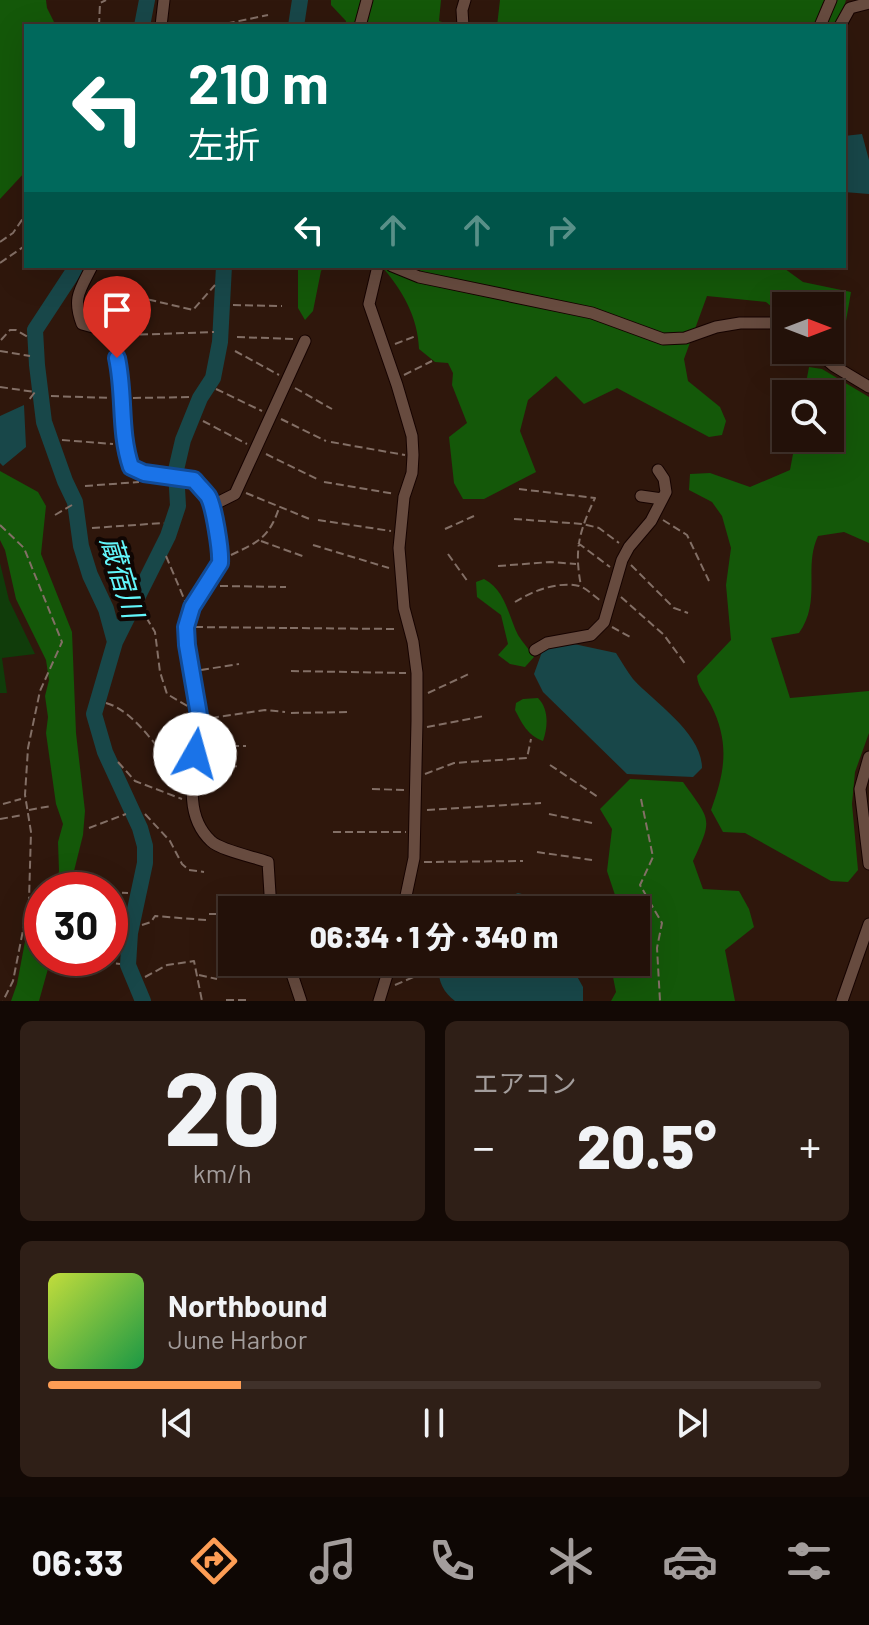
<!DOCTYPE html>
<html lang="ja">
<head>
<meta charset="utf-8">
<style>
	:root { --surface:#231109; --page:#2f1f17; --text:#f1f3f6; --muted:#a39d9c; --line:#40312a; --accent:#fd9d55 }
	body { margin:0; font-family:Barlow,"Noto Sans JP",sans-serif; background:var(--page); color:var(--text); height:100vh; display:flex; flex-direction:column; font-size:30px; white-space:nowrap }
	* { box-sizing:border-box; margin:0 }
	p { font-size:26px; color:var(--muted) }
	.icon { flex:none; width:44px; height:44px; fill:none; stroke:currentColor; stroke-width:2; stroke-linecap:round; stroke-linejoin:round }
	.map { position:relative; height:1001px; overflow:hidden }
	.drawer { display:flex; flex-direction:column; gap:20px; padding:20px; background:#130905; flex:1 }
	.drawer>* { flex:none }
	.guide { position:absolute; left:24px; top:24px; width:822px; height:244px; border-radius:0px; box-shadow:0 8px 32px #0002,0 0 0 2px var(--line); background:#00695c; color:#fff; overflow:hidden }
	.needle { width:52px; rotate:90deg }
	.tools { position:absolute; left:772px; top:292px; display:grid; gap:16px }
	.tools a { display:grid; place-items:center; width:72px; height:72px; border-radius:0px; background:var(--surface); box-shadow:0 8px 32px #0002,0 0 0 2px var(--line); font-size:40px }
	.speed { position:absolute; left:24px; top:872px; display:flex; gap:16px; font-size:40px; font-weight:700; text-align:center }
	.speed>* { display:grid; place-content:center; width:104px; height:104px; border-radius:50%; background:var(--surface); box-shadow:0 8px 32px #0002,0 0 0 2px var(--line); line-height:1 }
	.speed .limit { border:12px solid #d22; background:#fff; color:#111 }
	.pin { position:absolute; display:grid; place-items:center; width:68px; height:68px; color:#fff; margin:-82px -34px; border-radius:50% 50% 50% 0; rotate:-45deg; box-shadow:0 0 8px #0007 }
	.pin .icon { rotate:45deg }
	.me { position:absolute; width:88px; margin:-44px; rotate:7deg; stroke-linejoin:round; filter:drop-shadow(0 0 6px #0008) }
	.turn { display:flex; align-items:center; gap:28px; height:168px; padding:0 32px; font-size:36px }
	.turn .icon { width:104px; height:104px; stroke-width:2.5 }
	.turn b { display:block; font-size:56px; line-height:68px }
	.lanes { display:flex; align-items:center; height:76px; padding:0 32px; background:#0003; justify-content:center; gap:40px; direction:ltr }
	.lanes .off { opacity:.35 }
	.big { font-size:60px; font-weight:800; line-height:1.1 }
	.drawer .tile { flex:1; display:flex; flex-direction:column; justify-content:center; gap:12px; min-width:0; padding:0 28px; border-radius:12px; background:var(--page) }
	.drawer .dial { align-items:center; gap:0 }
	.dial b { font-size:104px; line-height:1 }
	.song { display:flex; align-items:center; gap:24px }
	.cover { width:96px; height:96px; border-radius:12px; background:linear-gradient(135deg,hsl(70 70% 55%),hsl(140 70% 35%)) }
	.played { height:8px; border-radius:4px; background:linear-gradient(90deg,var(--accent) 25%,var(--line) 25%) }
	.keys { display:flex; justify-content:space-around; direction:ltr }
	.heat { display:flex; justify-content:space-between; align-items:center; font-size:44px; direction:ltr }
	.drawer .tiles { flex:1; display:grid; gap:20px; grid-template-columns:1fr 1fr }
	.tile:last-child { grid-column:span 2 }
	.trip { position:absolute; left:218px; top:896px; width:432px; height:80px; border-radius:0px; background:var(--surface); box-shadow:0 8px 32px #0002,0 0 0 2px var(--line); font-weight:800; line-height:80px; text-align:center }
	.menu { display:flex; height:128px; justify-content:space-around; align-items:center; background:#0e0704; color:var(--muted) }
	.menu .icon { width:56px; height:56px }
	.menu .current { color:var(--accent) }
	.menu b { font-size:36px; color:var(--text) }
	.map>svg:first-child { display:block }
</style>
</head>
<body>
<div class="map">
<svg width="869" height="1001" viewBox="0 0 869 1001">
	<rect width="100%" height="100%" fill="#2f170c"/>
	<path fill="#103c0a" d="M0 563 9 600 35 654 2 658 7 693H0Z"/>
	<path fill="#145809" d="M0 0H46L47 8 56 26H26V171L0 199Z
		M331 0H441L439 21 455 26H346V21L331 5Z
		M500 0H846L838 26H497Z
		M298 266H325L321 271 313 311 305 320 298 308Z
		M381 266H781L803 282 851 292 846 321 830 330V306H786V319L766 302 707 296 684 359 688 381 720 407 726 421 722 435 709 437 617 388 584 404 556 376 528 400 520 431 536 472 484 499H463L454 483 449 437 467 423 452 385 453 373 448 363 435 362 419 349C418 317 402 289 381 266Z
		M809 367 822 369 869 397V543L844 532 818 536C803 568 822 600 799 633L771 638 790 698 869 691V733L855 772 852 804 858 870 848 882 831 881 745 833 723 832 711 810C725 772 730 743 711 705 706 695 698 688 697 676L731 640 726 585 731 548 722 516 712 502 689 490 690 474 710 473 750 487 790 470 796 438H830V394H804Z
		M0 471 38 492 46 506 41 554 72 632 76 733 85 811 83 835 73 875 78 882V890H55L59 871 58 842 63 824 56 804 46 733 48 717 45 696 49 680 46 660 16 599 5 550 0 540Z
		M484 579C506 591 508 615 518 635 523 643 529 649 534 657L525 667 510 664 498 655 508 644 501 615 477 597 476 582Z
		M538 698C549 709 548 727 543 741 527 735 522 723 515 710L516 703 523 699Z
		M630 779 683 782C711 821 713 818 693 861L703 889 739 891 749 909 754 927 725 950 735 1001H611L616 992 610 962H636V910H620L607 871 612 829 600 809Z
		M42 907V958H51L39 1001H11L17 984 30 915Z"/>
	<path fill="#184749" d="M862 134 869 160V194L844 192V136Z
		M24 405 26 447 3 466 0 463V416Z
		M574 644 616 653C621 661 627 671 633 679 655 703 702 733 702 768L693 777 627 774 543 692 534 674 543 649Z
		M518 893 530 896 551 910H453L495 902Z
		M439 962H569L583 987V1001H455C442 991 437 979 439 962Z"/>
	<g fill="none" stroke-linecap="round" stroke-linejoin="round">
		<path stroke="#184749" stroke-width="16" d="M142 26 147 0
			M296 26 300 0
			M77 266 35 330 37 365 44 422 65 481 75 502 81 546 90 575 106 609 115 642 94 714 105 752 140 828 145 846V863L130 933 128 965 143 1001
			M115 642 168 536 178 506 176 470 183 440 200 398 213 378 220 342 224 266"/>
		<defs>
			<path id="minor" d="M161 26 164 0
				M360 26 367 0
				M463 26 462 10 465 0
				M820 26 831 0
				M840 26 850 8 869 3
				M92 266C80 290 72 298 82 324L104 330 114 342 121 374 123 444 131 467 144 473 194 480 209 497 221 555 220 563C210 584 189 602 186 627 182 657 199 688 200 718 201 754 176 808 211 841 220 850 254 857 268 862L271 910
				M378 266 369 304 397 385 412 436 413 455 412 473 404 497 399 548 404 608 413 642 417 673V721L414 858 403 910
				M392 266 419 277 592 313 663 339 685 338 716 327 740 323H775L786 328
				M815 350 834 366 869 387
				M641 496 662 499
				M211 506 235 494 305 341
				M535 650 547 643 591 635 604 622 622 560 629 547 651 521 666 492 664 479 658 470
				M869 757 860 789 869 864
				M288 962 301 1001
				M379 1001 391 962
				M842 1001 869 924"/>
		</defs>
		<use href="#minor" stroke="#160300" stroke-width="13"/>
		<path stroke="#836f66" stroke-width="2" stroke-dasharray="8 4" stroke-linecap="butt" d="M99 26 100 3 106 0
			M215 26 268 15
			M0 242 13 233 26 214
			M0 263 26 245
			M117 303 125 294 193 310 215 285
			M233 305 282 306
			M128 335 214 332
			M237 337 294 339
			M1 340 10 330H16L28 337
			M395 344 416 336
			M0 351 30 356
			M235 351 279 375
			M404 375 432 361
			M0 387 35 392 28 401
			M295 388 332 409
			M216 389 262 411
			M51 396 111 398
			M133 398 191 397
			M281 419 326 441
			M203 421 247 444
			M62 440 113 444
			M331 442 405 455
			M266 454 319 480
			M324 482 395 494
			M85 486 139 482
			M519 489 595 498C579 532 574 549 581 586
			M246 493 312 520
			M55 515 72 505
			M514 519 583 524 599 528 619 543
			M318 520 391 531
			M663 520 687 535 709 581
			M0 525 24 548 62 642 40 691 28 748 25 795 31 832 29 900 13 981 3 1001
			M92 528 164 523
			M445 529 474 516
			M261 541 305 557
			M578 543 610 567
			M313 545 389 568
			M448 554 468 582
			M231 555C258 542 269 538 279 508
			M166 556 185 601
			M631 565 674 608 688 613
			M498 566 550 562 576 564
			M220 586 286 587
			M621 597 664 635 686 665
			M515 602C532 591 558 581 579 586 586 588 594 596 601 601
			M140 607 155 632 160 672 167 694 189 707
			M195 627 287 628
			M612 627 632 638
			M290 628 398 629
			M201 670 239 664
			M291 671 406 673
			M428 693 471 673
			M106 703C136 711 163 756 183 781
			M291 713 349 712
			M211 718 265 710 285 712
			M427 727 484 716
			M207 746H246
			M118 762 135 781 182 799
			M550 765 598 797
			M205 768 240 766
			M425 774 454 763 527 758 531 739
			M372 789 404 790
			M641 799 653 857 640 885 662 923 657 948 660 1001
			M3 804 21 799
			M29 810 51 806
			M427 810 541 803
			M145 814 170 841 182 864 189 870 204 872
			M549 814 592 823
			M0 819 23 815
			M89 828 126 814
			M333 832H406
			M537 852 592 860
			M424 862 523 861
			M110 892 128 893
			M416 906 450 907
			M209 914H232
			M142 925 151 922 155 916 206 920
			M219 963 251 964
			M57 965 79 959 120 964
			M301 970 326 962
			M199 975 217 979
			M145 977 167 965 194 961 202 1001
			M395 985 423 973
			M226 1000H246"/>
		<use href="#minor" stroke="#674b3f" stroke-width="11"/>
	</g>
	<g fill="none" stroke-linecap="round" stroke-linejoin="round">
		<defs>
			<path id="route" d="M117 358C125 395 119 432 131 467L144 473 194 480C198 485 204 491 208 496 214 506 221 551 220 563L192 607 186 627 187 645 200 721 195 754"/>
		</defs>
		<use href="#route" stroke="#114b97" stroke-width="20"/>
		<use href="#route" stroke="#1a73e8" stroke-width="14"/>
	</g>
	<g text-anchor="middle" stroke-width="8" stroke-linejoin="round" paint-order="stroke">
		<g font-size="28" font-style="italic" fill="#62f6fb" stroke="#100603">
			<text transform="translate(122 577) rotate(73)" y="10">蔵宿川</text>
		</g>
	</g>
</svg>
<div class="tools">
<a><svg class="needle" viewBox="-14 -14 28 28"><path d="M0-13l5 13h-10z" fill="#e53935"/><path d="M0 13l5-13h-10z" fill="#a39d9c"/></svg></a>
<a><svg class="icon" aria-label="search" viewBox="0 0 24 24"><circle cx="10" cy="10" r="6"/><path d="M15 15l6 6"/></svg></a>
</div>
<div class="speed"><div class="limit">30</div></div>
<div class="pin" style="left:117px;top:358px;background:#d93025"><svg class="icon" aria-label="arrive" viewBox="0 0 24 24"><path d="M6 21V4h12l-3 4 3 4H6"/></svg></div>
<svg class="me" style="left:195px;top:754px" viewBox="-20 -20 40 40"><circle r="19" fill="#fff"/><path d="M0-13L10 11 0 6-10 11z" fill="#1a73e8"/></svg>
<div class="trip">06:34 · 1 分 · 340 m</div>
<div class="guide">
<div class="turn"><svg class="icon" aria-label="left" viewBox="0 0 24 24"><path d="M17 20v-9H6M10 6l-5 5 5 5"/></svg><div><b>210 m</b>左折</div></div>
<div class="lanes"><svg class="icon" aria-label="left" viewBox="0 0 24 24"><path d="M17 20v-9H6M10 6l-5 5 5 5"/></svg><svg class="icon off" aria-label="ahead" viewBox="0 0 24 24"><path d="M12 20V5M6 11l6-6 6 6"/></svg><svg class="icon off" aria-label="ahead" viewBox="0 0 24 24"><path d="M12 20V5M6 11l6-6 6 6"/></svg><svg class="icon off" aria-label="right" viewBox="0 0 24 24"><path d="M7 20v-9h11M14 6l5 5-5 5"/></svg></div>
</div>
</div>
<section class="drawer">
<div class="tiles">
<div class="tile dial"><b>20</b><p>km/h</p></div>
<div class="tile"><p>エアコン</p>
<div class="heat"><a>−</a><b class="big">20.5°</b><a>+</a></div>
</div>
<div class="tile">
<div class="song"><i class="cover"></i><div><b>Northbound</b><p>June Harbor</p></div></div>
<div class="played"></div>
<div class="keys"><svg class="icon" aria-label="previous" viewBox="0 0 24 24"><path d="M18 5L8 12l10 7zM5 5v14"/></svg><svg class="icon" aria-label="pause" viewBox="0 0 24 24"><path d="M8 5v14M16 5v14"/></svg><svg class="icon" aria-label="next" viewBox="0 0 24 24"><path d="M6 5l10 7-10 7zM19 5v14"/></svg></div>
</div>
</div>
</section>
<nav class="menu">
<b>06:33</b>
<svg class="icon current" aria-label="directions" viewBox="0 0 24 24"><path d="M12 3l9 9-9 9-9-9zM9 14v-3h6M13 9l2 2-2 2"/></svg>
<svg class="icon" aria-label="music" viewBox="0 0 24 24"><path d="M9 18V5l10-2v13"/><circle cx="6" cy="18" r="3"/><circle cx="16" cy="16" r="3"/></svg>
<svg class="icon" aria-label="phone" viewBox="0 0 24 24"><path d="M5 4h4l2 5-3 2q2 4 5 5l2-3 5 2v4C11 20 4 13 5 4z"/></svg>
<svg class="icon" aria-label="climate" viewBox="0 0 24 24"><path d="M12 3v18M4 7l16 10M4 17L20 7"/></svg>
<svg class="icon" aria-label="car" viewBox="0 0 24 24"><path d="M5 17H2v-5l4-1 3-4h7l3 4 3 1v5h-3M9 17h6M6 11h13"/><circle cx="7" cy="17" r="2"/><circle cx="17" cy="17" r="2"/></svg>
<svg class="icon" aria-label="filters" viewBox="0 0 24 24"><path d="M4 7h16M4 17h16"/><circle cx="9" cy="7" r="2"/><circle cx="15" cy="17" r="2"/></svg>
</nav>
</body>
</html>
